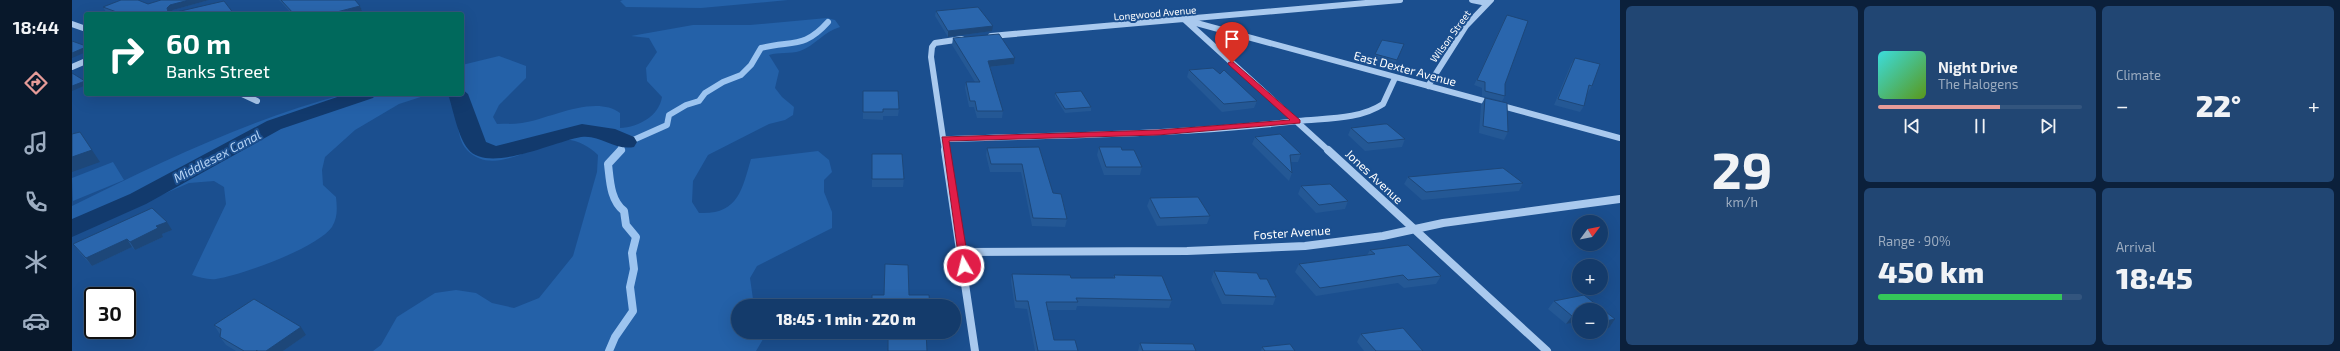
<!DOCTYPE html>
<html lang="en">
<head>
<meta charset="utf-8">
<style>
	:root { --surface:#143b6b; --page:#214673; --text:#f1f3f6; --muted:#9dadc1; --line:#33557e; --accent:#e69b98 }
	body { margin:0; font-family:"Exo 2",sans-serif; background:var(--page); color:var(--text); height:100vh; display:flex; flex-direction:column; font-size:15px; white-space:nowrap }
	* { box-sizing:border-box; margin:0 }
	p { font-size:13px; color:var(--muted) }
	.icon { flex:none; width:22px; height:22px; fill:none; stroke:currentColor; stroke-width:2; stroke-linecap:round; stroke-linejoin:round }
	.map { position:relative; flex:1; overflow:hidden }
	.details { display:flex; flex-direction:column; gap:6px; padding:6px; background:#0b203b; width:720px }
	.details>* { flex:none }
	.guide { position:absolute; left:12px; top:12px; width:380px; height:84px; border-radius:4px; box-shadow:0 4px 16px #0002,0 0 0 1px var(--line); background:#00695c; color:#fff; overflow:hidden }
	.needle { width:26px; rotate:58deg }
	.tools { position:absolute; left:1500px; top:215px; display:grid; gap:8px }
	.tools a { display:grid; place-items:center; width:36px; height:36px; border-radius:50%; background:var(--surface); box-shadow:0 4px 16px #0002,0 0 0 1px var(--line); font-size:20px }
	.speed { position:absolute; left:12px; top:287px; display:flex; gap:8px; font-size:20px; font-weight:700; text-align:center }
	.speed>* { display:grid; place-content:center; width:52px; height:52px; border-radius:50%; background:var(--surface); box-shadow:0 4px 16px #0002,0 0 0 1px var(--line); line-height:1 }
	.speed .limit { border:2px solid #111; border-radius:6px; background:#fff; color:#111 }
	.pin { position:absolute; display:grid; place-items:center; width:34px; height:34px; color:#fff; margin:-41px -17px; border-radius:50% 50% 50% 0; rotate:-45deg; box-shadow:0 0 4px #0007 }
	.pin .icon { rotate:45deg }
	.me { position:absolute; width:44px; margin:-22px; rotate:352deg; stroke-linejoin:round; filter:drop-shadow(0 0 3px #0008) }
	.turn { display:flex; align-items:center; gap:14px; height:84px; padding:0 16px; font-size:18px }
	.turn .icon { width:52px; height:52px; stroke-width:2.5 }
	.turn b { display:block; font-size:28px; line-height:34px }
	.big { font-size:30px; font-weight:800; line-height:1.1 }
	.details .card { flex:1; display:flex; flex-direction:column; justify-content:center; gap:6px; min-width:0; padding:0 14px; border-radius:6px; background:var(--page) }
	.details .dial { align-items:center; gap:0 }
	.dial b { font-size:52px; line-height:1 }
	.song { display:flex; align-items:center; gap:12px }
	.cover { width:48px; height:48px; border-radius:6px; background:linear-gradient(135deg,hsl(180 70% 55%),hsl(90 70% 35%)) }
	.played { height:4px; border-radius:2px; background:linear-gradient(90deg,var(--accent) 60%,var(--line) 60%) }
	.keys { display:flex; justify-content:space-around; direction:ltr }
	.heat { display:flex; justify-content:space-between; align-items:center; font-size:22px; direction:ltr }
	.charge { height:6px; border-radius:3px; background:linear-gradient(90deg,#34c759 90%,var(--line) 0) }
	.details .tiles { flex:1; display:grid; gap:6px; grid-template-columns:repeat(3,1fr) }
	.card:first-child { grid-row:span 2 }
	.trip { position:absolute; left:659px; top:299px; width:230px; height:40px; border-radius:20px; background:var(--surface); box-shadow:0 4px 16px #0002,0 0 0 1px var(--line); font-weight:800; line-height:40px; text-align:center }
	main { display:flex; flex:1; min-height:0 }
	.dock { display:flex; flex-direction:column; width:72px; justify-content:space-around; align-items:center; background:#08182b; color:var(--muted) }
	.dock .icon { width:28px; height:28px }
	.dock .selected { color:var(--accent) }
	.dock b { font-size:18px; color:var(--text) }
	.map>svg:first-child { display:block }
</style>
</head>
<body>
<main>
<nav class="dock">
<b>18:44</b>
<svg class="icon selected" aria-label="directions" viewBox="0 0 24 24"><path d="M12 3l9 9-9 9-9-9zM9 14v-3h6M13 9l2 2-2 2"/></svg>
<svg class="icon" aria-label="music" viewBox="0 0 24 24"><path d="M9 18V5l10-2v13"/><circle cx="6" cy="18" r="3"/><circle cx="16" cy="16" r="3"/></svg>
<svg class="icon" aria-label="phone" viewBox="0 0 24 24"><path d="M5 4h4l2 5-3 2q2 4 5 5l2-3 5 2v4C11 20 4 13 5 4z"/></svg>
<svg class="icon" aria-label="climate" viewBox="0 0 24 24"><path d="M12 3v18M4 7l16 10M4 17L20 7"/></svg>
<svg class="icon" aria-label="car" viewBox="0 0 24 24"><path d="M5 17H2v-5l4-1 3-4h7l3 4 3 1v5h-3M9 17h6M6 11h13"/><circle cx="7" cy="17" r="2"/><circle cx="17" cy="17" r="2"/></svg>
</nav>
<div class="map">
<svg width="1548" height="351" viewBox="0 0 1548 351">
	<rect width="100%" height="100%" fill="#1b4f8f"/>
	<path fill="#2461a8" d="M551 0H716L629 8 554 7 548 1Z
		M755 18 763 20 768 27C751 32 744 45 728 51 718 54 707 52 697 55L707 71 703 88 710 97 722 107 721 115 713 120 697 124 636 155 621 181 620 202 627 213C666 215 670 190 679 159L746 151 757 160 760 172 752 180V192L760 212V228L685 266 678 278 682 306H666V332H693L694 334 684 351H301L309 345 325 317 363 293 384 290 404 293 420 303 442 308 467 298 501 256 525 172 526 155C517 146 503 138 490 140 462 145 421 177 395 150 381 135 390 109 375 94H368H390V65L427 56 454 66V78L427 105 421 117 425 124C433 124 442 124 450 123 477 119 523 94 548 113V128C567 127 587 116 590 97L575 81 574 68 585 52 577 38 559 36 621 25H678Z
		M273 94H358L327 104 283 130 253 157 250 170 251 185 264 197C265 208 266 217 260 227 245 248 170 275 144 279 136 280 127 277 120 275L154 204 152 187 142 181 117 183 0 234V206C87 163 178 119 273 94Z
		M41 162 52 180 1 201 0 178Z"/>
	<g fill="none" stroke-linecap="round" stroke-linejoin="round">
		<path stroke="#9cc4f0" stroke-width="6" d="M548 151 550 145 595 125 597 115 614 105 627 101 633 93 651 82 669 75 679 65 689 48C720 40 732 49 756 22"/>
		<path stroke="#9cc4f0" stroke-width="8" d="M537 351 543 337 561 311 558 287 562 269 560 253 564 237 554 225 552 211C538 200 538 180 536 164L549 150"/>
		<path fill="#123a6d" fill-rule="evenodd" d="M390 89 396 94 414 142 424 146 510 124 543 129 562 137 565 142 562 147C543 151 528 134 509 137 481 142 416 174 396 149 386 137 381 109 376 94H390Z
			M274 94H304L301 98 209 129 74 204 0 237V219L58 194 195 121Z"/>
		<path stroke="#a9c9ee" stroke-width="6" d="M1400 0 1415 3
			M1113 20 1257 151
			M1117 21 1548 138
			M0 24 14 29
			M919 36 1328 0
			M0 67 14 61
			M1356 86 1394 26 1419 0
			M170 94 185 101
			M873 139C991 135 1109 135 1226 121 1253 118 1287 120 1311 104L1323 78
			M873 151 859 57 860 47 863 43 890 39"/>
		<path stroke="#a9c9ee" stroke-width="8" d="M873 150 903 351
			M1256 150 1475 351
			M890 252 1115 251 1233 246 1311 236 1371 223 1548 199"/>
	</g>
	<path fill="#245895" d="M137 0 101 10 98 13H100L162 14H40L34 12 31 7Z
		M207 0H283L288 6 290 11 277 14H220Z
		M864 11 920 31 876 37 863 16Z
		M1432 20 1433 96 1430 101 1410 96V88L1402 85Z
		M881 38 943 58 942 64 918 67 931 111 930 118H905L902 107H897L893 88 894 82H903L880 45Z
		M1332 44 1322 67 1300 61 1303 54Z
		M1503 58 1520 86 1516 92H1515L1512 106 1508 112 1482 105 1499 64Z
		M1117 70 1148 74 1185 101 1182 108 1150 112 1115 77Z
		M791 91 827 109 826 116H811V120L791 119Z
		M983 93 1019 107V111L993 113 983 97Z
		M1413 98 1436 132 1432 140 1407 133 1409 105Z
		M1279 128 1333 139 1330 147 1293 151 1276 135Z
		M1183 137 1229 154 1226 162H1219L1220 173 1217 181 1180 144Z
		M967 147 981 193 995 219 993 227 960 226 949 172H918L914 155 915 148Z
		M1027 147 1050 150 1070 167 1068 175H1032L1025 155Z
		M800 154 832 179 831 187H800Z
		M1336 177 1451 183 1447 191 1350 200 1332 184Z
		M1229 186 1276 201 1273 209 1244 213 1226 194Z
		M1078 198 1138 216 1135 224 1085 226 1075 206Z
		M100 230 90 234 91 237 63 250 60 247 20 266 7 252 1 244Z
		M1298 250 1369 276 1364 284 1332 288 1326 283 1244 296 1223 272 1227 264 1295 255Z
		M1142 271 1188 279 1204 297 1201 305 1150 304 1139 280Z
		M940 274 999 278H1041L1042 275 1100 300 1097 308 1005 306 1004 310H976L982 340 1006 351H963L955 309 943 308 939 281Z
		M1482 301 1543 319 1537 328 1507 310V330L1499 323 1494 324 1476 309Z
		M142 325 234 335 211 351H164L154 345 148 337V334L147 333Z
		M815 332H854L855 351H816Z
		M1289 334 1351 351H1292L1285 342Z
		M1068 343 1124 351H1066Z
		M1190 347 1223 351H1189Z"/>
	<path fill="#1d4779" d="M117 0H137L101 10 98 13 96 12 95 8 98 5Z
		M288 6 290 11 277 14H257Z
		M921 26 920 31 876 37V31Z
		M14 47V52L0 58V53Z
		M943 58 942 64 916 67V61Z
		M13 81 14 82V85L0 91V86Z
		M8 132 28 162 0 172V157Z
		M95 222 100 230 90 234 91 237 63 250 58 242 84 226Z
		M55 239 60 247 20 266 14 258Z
		M1505 315 1499 323 1494 324 1500 316Z
		M1543 319 1537 328 1529 329V322Z
		M229 327 234 335 211 351H194Z"/>
	<path fill="#2a66ad" stroke="#1d4779" d="M49 0H66L76 4 89 0H117L98 5 95 8 96 12 100 13 152 1 162 14H50L31 7Z
		M209 0H283L288 6 257 14H221H222Z
		M906 7 921 26 876 31 864 11Z
		M1435 15 1456 21 1433 84V96L1413 91V82L1405 80Z
		M927 34 943 58 916 61 931 111H905L903 101H898L894 82H908L881 38Z
		M1310 40 1332 44 1325 60 1303 54Z
		M0 41 14 46V47L0 53Z
		M1503 58 1528 64 1520 86 1517 85 1512 106 1486 99Z
		M1141 68 1148 74 1152 70 1185 101 1152 104 1117 70Z
		M0 73 13 81 0 86Z
		M791 91H826L827 109H811V112H791Z
		M1009 91 1019 107 993 109 983 93Z
		M1413 98 1435 103 1436 132 1411 126Z
		M1312 124H1315L1333 139 1296 143 1279 128Z
		M8 132 20 150 0 157V134Z
		M1208 134 1229 154 1218 155 1220 173 1183 137Z
		M967 147 981 193 989 194 995 219 961 218 950 164H919L915 148Z
		M1027 147H1049L1050 150H1062L1070 167H1034Z
		M800 154H830L832 179H800Z
		M1431 168 1451 183 1354 192 1336 177Z
		M1258 184 1276 201 1247 205 1229 186Z
		M1126 197 1138 216 1088 218 1078 198Z
		M80 208 95 222 84 226 86 228 58 242 55 239 14 258 1 244Z
		M1336 245 1369 276 1336 280 1331 275 1248 288 1227 264 1303 254 1298 250Z
		M813 264 836 265 837 295H857L858 306H800V295H812Z
		M1142 271 1185 273 1188 279H1195L1204 297 1153 295Z
		M940 274 998 275 999 278H1043L1042 275 1090 276 1100 300 1004 298 1006 302H974L982 340H1003L1006 351H966L956 301H944Z
		M1512 295 1543 319 1529 322V310H1507V316L1505 315 1500 316 1482 301Z
		M182 299 229 327 194 351H185V350L184 351H172L148 337 149 329 142 325Z
		M1331 328 1351 351H1304L1289 334Z
		M816 332H854L855 351H816Z
		M1068 343 1121 344 1124 351H1071Z
		M1218 344 1223 351H1193L1190 347Z"/>
	<path fill="#e11d48" stroke="#92132f" d="M1160 61 1228 120V123L1086 135 877 141 897 266 892 269 888 268 870 137 1086 130 1218 120 1157 65 1156 63Z"/>
	<g text-anchor="middle" stroke-width="4" stroke-linejoin="round" paint-order="stroke">
		<g font-size="10" fill="#fff" stroke="#1b4f8f">
			<text transform="translate(1083 13) rotate(-5)" y="4">Longwood Avenue</text>
			<text transform="translate(1378 36) rotate(-54)" y="4">Wilson Street</text>
		</g>
		<g font-size="12" fill="#fff" stroke="#1b4f8f">
			<text transform="translate(1333 69) rotate(15)" y="4">East Dexter Avenue</text>
			<text transform="translate(1302 177) rotate(43)" y="4">Jones Avenue</text>
			<text transform="translate(1220 233) rotate(-4)" y="4">Foster Avenue</text>
		</g>
		<g font-size="13" font-style="italic" fill="#b5d3f5" stroke="#1b4f8f">
			<text transform="translate(145 156) rotate(-28)" y="5">Middlesex Canal</text>
		</g>
	</g>
</svg>
<div class="tools">
<a><svg class="needle" viewBox="-14 -14 28 28"><path d="M0-13l5 13h-10z" fill="#e53935"/><path d="M0 13l5-13h-10z" fill="#9dadc1"/></svg></a>
<a>+</a>
<a>−</a>
</div>
<div class="speed"><div class="limit">30</div></div>
<div class="pin" style="left:1160px;top:63px;background:#d93025"><svg class="icon" aria-label="arrive" viewBox="0 0 24 24"><path d="M6 21V4h12l-3 4 3 4H6"/></svg></div>
<svg class="me" style="left:892px;top:266px" viewBox="-20 -20 40 40"><circle r="17" fill="#e11d48" stroke="#fff" stroke-width="3"/><path d="M0-11L8 9 0 5-8 9z" fill="#fff"/></svg>
<div class="trip">18:45 · 1 min · 220 m</div>
<div class="guide">
<div class="turn"><svg class="icon" aria-label="right" viewBox="0 0 24 24"><path d="M7 20v-9h11M14 6l5 5-5 5"/></svg><div><b>60 m</b>Banks Street</div></div>
</div>
</div>
<section class="details">
<div class="tiles">
<div class="card dial"><b>29</b><p>km/h</p></div>
<div class="card">
<div class="song"><i class="cover"></i><div><b>Night Drive</b><p>The Halogens</p></div></div>
<div class="played"></div>
<div class="keys"><svg class="icon" aria-label="previous" viewBox="0 0 24 24"><path d="M18 5L8 12l10 7zM5 5v14"/></svg><svg class="icon" aria-label="pause" viewBox="0 0 24 24"><path d="M8 5v14M16 5v14"/></svg><svg class="icon" aria-label="next" viewBox="0 0 24 24"><path d="M6 5l10 7-10 7zM19 5v14"/></svg></div>
</div>
<div class="card"><p>Climate</p>
<div class="heat"><a>−</a><b class="big">22°</b><a>+</a></div>
</div>
<div class="card"><p>Range · 90%</p><b class="big">450 km</b><div class="charge"></div></div>
<div class="card"><p>Arrival</p><b class="big">18:45</b></div>
</div>
</section>
</main>
</body>
</html>
